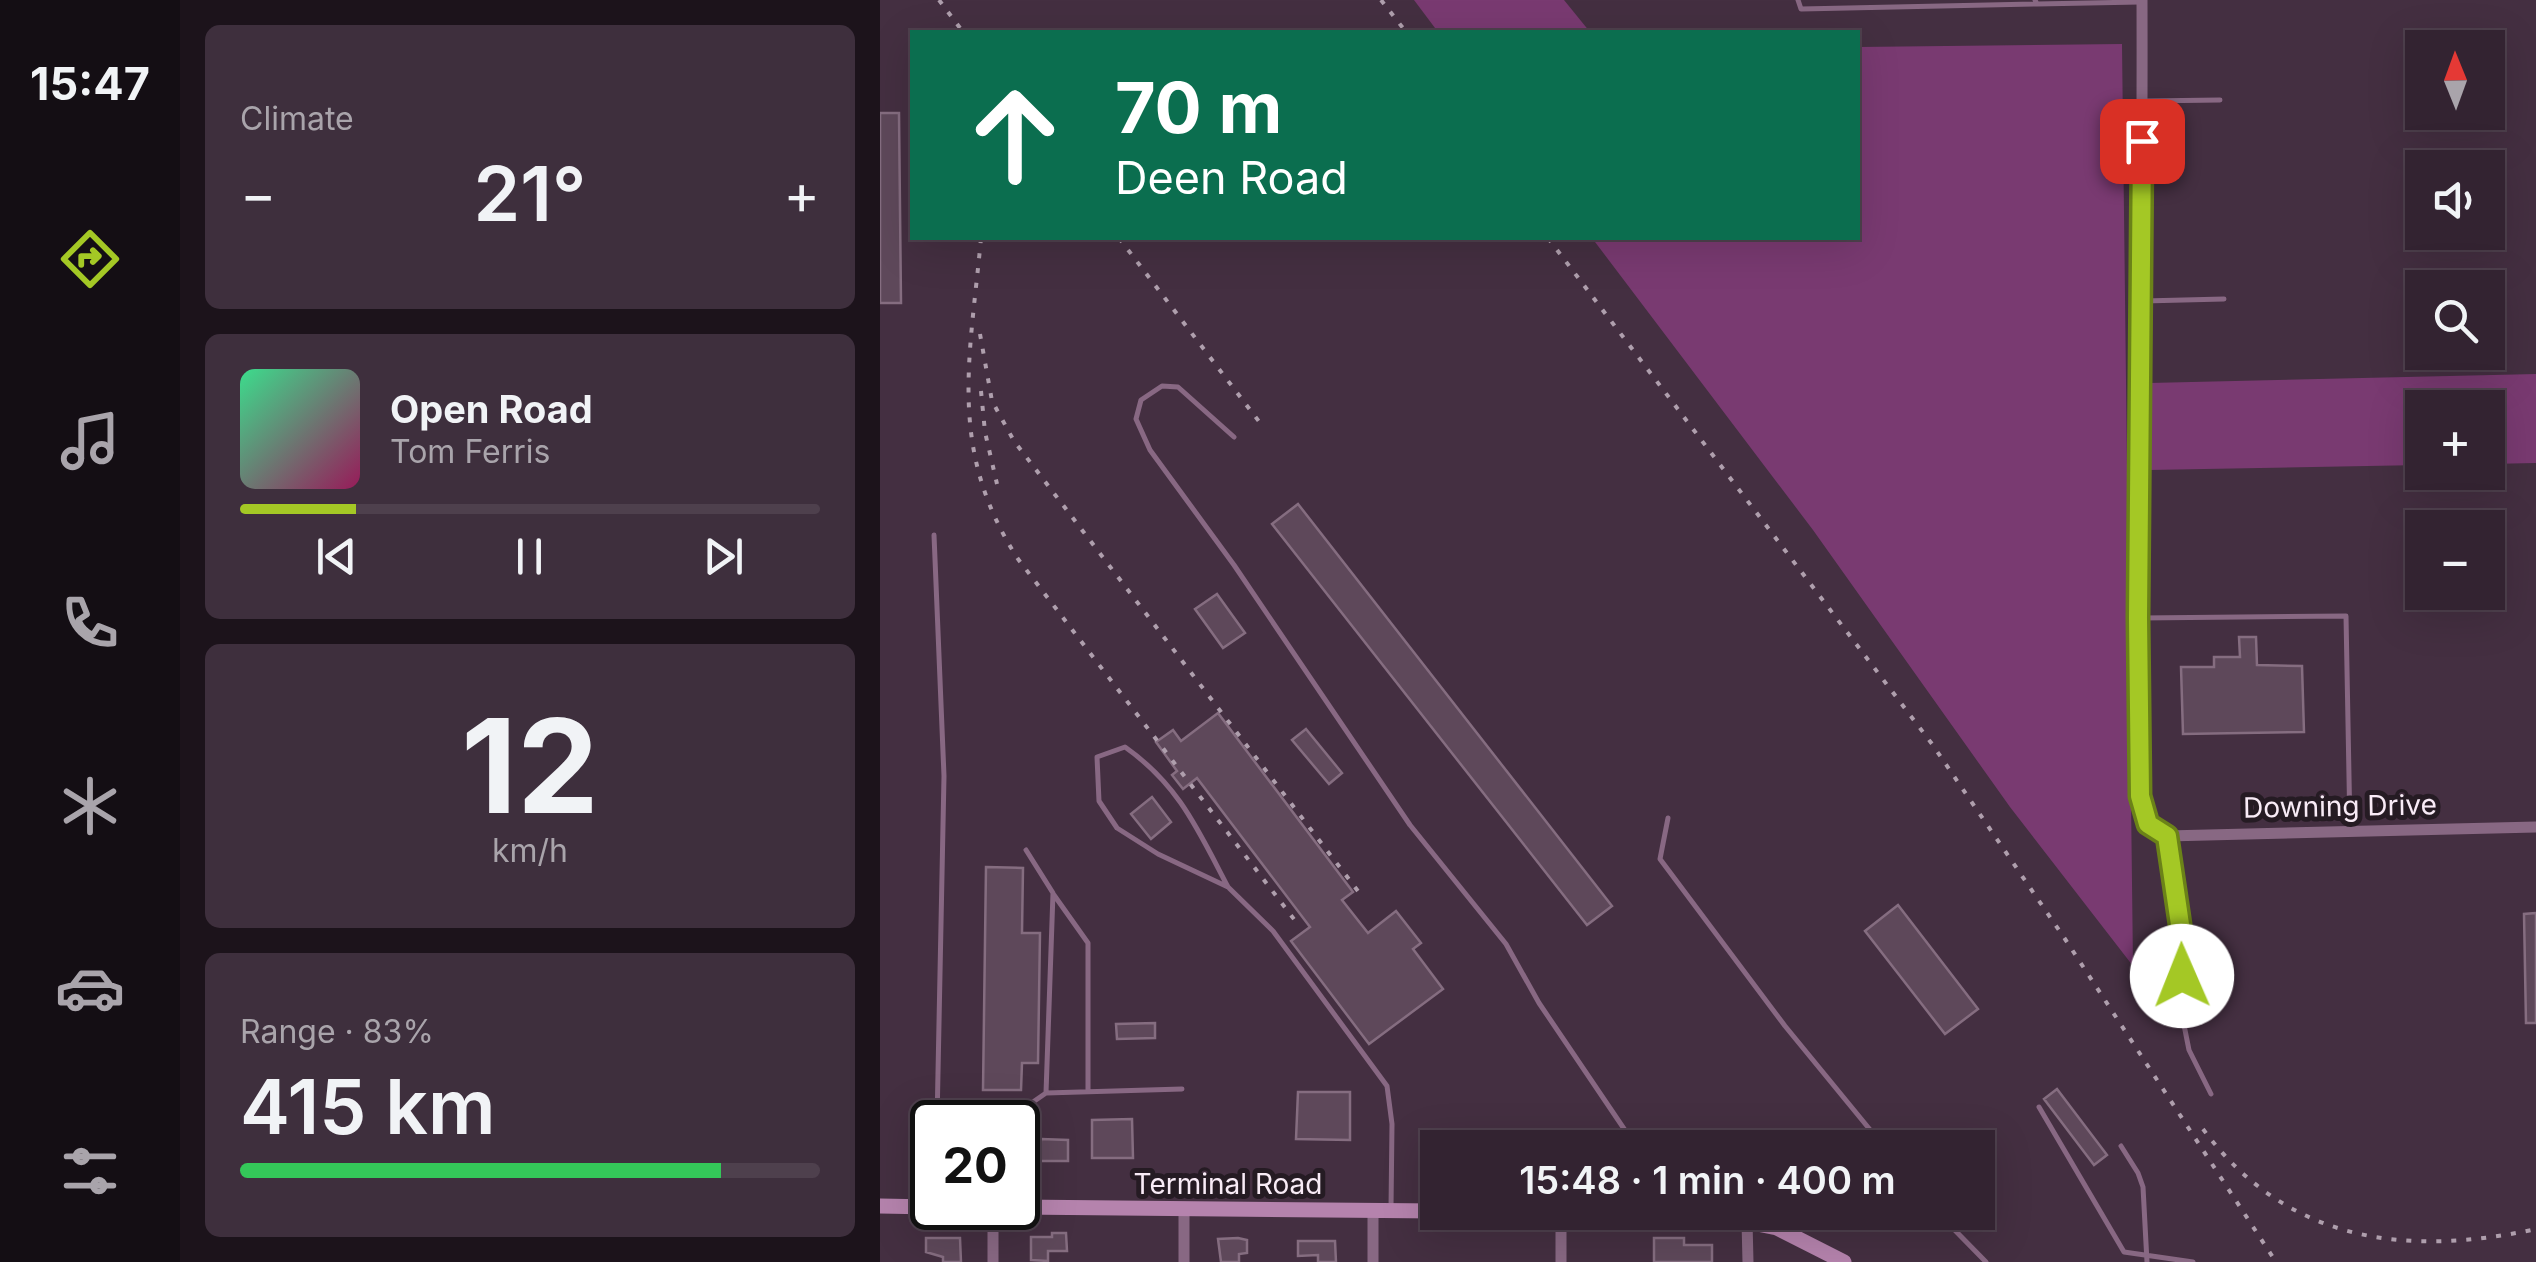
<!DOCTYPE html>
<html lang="en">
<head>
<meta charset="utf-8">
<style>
	:root { --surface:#332331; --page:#3e2f3d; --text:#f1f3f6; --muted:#a9a4ab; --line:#4e404d; --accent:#a4c825 }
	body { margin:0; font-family:Inter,sans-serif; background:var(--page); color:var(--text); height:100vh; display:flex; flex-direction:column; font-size:38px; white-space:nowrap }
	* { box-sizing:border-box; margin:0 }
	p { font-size:32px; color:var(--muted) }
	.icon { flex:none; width:55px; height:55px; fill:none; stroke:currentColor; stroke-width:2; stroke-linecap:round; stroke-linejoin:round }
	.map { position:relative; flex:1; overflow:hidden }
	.details { display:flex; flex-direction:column; gap:25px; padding:25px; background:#1c131b; width:700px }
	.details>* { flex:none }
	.guide { position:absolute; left:30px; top:30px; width:950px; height:210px; border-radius:0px; box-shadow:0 10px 40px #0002,0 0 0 2px var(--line); background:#0b6e4f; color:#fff; overflow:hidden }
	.needle { width:65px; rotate:359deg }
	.tools { position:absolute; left:1525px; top:30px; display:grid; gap:20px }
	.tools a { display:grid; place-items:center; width:100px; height:100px; border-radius:0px; background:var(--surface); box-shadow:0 10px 40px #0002,0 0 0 2px var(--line); font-size:50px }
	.speed { position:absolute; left:30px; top:1100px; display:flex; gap:20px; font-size:50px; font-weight:700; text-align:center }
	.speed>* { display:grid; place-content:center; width:130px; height:130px; border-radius:50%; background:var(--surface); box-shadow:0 10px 40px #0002,0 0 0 2px var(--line); line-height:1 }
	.speed .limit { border:5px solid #111; border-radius:15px; background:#fff; color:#111 }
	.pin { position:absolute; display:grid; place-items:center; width:85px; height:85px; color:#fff; margin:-42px; border-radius:20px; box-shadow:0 5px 15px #0006 }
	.me { position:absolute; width:110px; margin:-55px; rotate:359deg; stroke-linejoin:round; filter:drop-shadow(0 0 8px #0008) }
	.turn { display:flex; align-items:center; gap:35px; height:210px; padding:0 40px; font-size:45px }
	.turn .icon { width:130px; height:130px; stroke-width:2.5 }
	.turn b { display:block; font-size:70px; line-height:85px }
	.big { font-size:75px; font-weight:600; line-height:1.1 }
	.details .widget { flex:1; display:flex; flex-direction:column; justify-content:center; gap:15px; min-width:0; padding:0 35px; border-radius:15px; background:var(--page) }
	.details .dial { align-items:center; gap:0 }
	.dial b { font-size:130px; line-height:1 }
	.song { display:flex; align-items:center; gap:30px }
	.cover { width:120px; height:120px; border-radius:15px; background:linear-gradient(135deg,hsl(150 70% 55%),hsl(330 70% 35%)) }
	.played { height:10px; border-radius:5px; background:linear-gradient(90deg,var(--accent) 20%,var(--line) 20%) }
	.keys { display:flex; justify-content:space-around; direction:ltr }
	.heat { display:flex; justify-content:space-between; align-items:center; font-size:55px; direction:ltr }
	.charge { height:15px; border-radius:8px; background:linear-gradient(90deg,#34c759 83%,var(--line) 0) }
	.trip { position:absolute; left:540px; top:1130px; width:575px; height:100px; border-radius:0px; background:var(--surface); box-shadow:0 10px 40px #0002,0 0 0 2px var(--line); font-weight:600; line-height:100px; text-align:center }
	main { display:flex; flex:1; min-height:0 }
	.dock { display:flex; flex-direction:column; width:180px; justify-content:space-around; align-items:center; background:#140e14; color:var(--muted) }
	.dock .icon { width:70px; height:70px }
	.dock .selected { color:var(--accent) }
	.dock b { font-size:45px; color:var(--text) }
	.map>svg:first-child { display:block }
</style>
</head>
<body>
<main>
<nav class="dock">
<b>15:47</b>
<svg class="icon selected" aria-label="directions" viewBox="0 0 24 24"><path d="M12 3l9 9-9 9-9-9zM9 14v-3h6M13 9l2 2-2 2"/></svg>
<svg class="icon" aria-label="music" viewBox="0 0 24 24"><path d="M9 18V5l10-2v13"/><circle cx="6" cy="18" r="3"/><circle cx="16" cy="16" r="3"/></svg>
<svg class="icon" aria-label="phone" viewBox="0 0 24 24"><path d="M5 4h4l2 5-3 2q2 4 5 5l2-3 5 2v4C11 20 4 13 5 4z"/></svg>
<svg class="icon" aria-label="climate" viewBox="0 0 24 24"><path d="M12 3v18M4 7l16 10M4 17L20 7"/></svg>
<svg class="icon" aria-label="car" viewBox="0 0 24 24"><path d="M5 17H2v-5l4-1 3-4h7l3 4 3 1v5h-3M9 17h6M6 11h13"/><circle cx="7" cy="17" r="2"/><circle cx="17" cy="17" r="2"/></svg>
<svg class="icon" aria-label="filters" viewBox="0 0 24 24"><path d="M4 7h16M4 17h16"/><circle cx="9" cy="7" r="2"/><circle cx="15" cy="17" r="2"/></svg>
</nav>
<section class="details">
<div class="widget"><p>Climate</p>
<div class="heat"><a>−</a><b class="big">21°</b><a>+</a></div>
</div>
<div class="widget">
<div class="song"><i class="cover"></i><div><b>Open Road</b><p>Tom Ferris</p></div></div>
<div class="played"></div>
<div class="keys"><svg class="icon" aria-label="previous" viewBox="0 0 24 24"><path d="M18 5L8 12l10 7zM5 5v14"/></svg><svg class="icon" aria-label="pause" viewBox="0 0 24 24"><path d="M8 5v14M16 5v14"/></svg><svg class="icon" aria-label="next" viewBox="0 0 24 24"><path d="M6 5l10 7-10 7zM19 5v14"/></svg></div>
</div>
<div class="widget dial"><b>12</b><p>km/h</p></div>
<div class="widget"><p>Range · 83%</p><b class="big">415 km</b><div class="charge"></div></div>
</section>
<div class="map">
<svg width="1656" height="1262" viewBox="0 0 1656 1262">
	<rect width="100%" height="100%" fill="#442f41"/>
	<path fill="#793a71" d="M534 0H684L710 32H558Z
		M1242 44V45L1253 966 1130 807 933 530 712 238H978V47Z
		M1656 374V463L1608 464V408H1542V465L1269 470V383Z"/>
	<path fill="#5e485a" stroke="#856d80" stroke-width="2.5" d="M0 113H19L21 303H0Z
		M418 504 732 906 707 925 392 524Z
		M337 594 365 633 343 648 315 609Z
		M1359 637H1376L1377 665 1422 666 1424 732 1303 734 1301 667H1334V657H1360Z
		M338 713 473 892 462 900 488 933 516 911 541 943 533 949 563 989 489 1044 411 941 430 927 317 778 303 789 292 775 297 771 276 742 293 730 301 741Z
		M426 729 462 773 449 784 412 740Z
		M272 797 291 822 271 839 251 814Z
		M106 867 143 868 142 933H160L158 1063H142L141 1090H103Z
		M1018 905 1098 1009 1065 1034 985 931Z
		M1656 913V1023H1646L1644 914Z
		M275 1023V1038L237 1039 236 1024Z
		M1177 1089 1227 1155 1214 1165 1164 1099Z
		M418 1092H470V1140L416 1139Z
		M252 1119 253 1158H212V1120Z
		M161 1139 188 1140V1161H160Z
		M172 1233H186L187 1251H168V1261L151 1260V1237H172Z
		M46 1238H80L81 1262H63V1257L46 1252Z
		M358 1238 367 1240V1253L359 1254V1262H341L338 1239Z
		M774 1238H804V1245H832V1262H774Z
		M418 1241H455L456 1262H438V1255L418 1256Z"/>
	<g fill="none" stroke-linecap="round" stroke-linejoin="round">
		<path stroke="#886883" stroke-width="5" d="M918 0 921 9 1157 4
			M1155 0 1157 4 1260 2
			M1265 101 1340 100
			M1263 301 1344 299
			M354 437 298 387 282 386 261 400 256 419 270 450 354 565 530 825 626 944 659 1003 757 1148
			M54 535 64 776 57 1122
			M1261 618 1466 616 1470 830
			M788 818 780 859 905 1026 1005 1148
			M1288 839 1302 938V1015L1309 1050 1331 1094
			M348 887C318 830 299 785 245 747L217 757 219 801 237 828 278 854 348 887 393 931 507 1086 512 1124 511 1208
			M174 895 208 943V1091
			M166 1093 302 1089
			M1159 1107 1244 1252 1313 1262
			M124 1122 166 1093 173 893 146 850
			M1241 1146 1258 1173 1263 1187 1267 1262
			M1057 1212 1106 1262"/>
		<path stroke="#886883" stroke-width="11" d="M1262 0C1263 265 1257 531 1260 796L1268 824 1287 836 1656 827
			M113 1208V1262
			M681 1212V1262
			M867 1221 868 1262
			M304 1262V1209
			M493 1262V1210"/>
		<path stroke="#b583ad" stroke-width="15" d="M0 1206 52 1207
			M138 1207 558 1211
			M817 1212 897 1228 964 1262"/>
		<path stroke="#af9fad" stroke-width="4" stroke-dasharray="5 10" stroke-linecap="butt" d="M59 0 83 32
			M501 0 526 32
			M101 238C90 359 67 449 138 559L420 927
			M239 238 384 428
			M668 238 1052 744 1185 939 1396 1262
			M100 334 112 401 134 441 481 895
			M101 391 105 432 117 484
			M1323 1129C1407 1243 1527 1257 1656 1229"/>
	</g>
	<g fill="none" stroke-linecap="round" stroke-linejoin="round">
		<defs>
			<path id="route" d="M1262 141 1258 618 1260 796 1268 824 1287 836 1302 938V976"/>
		</defs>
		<use href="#route" stroke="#6b8218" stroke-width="25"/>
		<use href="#route" stroke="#a4c825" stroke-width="18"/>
	</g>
	<g text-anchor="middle" stroke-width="10" stroke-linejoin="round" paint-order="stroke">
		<g font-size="28" fill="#f8ebf6" stroke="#251b23">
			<text transform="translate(1460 806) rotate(-1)" y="10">Downing Drive</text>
			<text x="348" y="1194">Terminal Road</text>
		</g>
	</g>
</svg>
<div class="tools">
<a><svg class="needle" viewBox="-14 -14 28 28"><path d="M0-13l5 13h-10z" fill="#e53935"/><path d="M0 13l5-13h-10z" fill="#a9a4ab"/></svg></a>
<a><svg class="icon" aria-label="sound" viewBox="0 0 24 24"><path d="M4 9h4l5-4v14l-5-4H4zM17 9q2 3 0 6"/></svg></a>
<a><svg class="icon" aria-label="search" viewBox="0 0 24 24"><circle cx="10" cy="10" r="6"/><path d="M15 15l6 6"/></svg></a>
<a>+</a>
<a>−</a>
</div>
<div class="speed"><div class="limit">20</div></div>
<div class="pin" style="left:1262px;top:141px;background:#d93025"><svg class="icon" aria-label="arrive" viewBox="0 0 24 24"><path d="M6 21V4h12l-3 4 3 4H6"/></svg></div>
<svg class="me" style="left:1302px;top:976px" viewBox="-20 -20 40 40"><circle r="19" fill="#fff"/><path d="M0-13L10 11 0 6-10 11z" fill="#a4c825"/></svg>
<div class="trip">15:48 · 1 min · 400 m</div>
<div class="guide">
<div class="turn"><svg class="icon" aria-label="ahead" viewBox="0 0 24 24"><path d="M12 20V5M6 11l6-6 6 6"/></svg><div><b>70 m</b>Deen Road</div></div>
</div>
</div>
</main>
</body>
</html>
